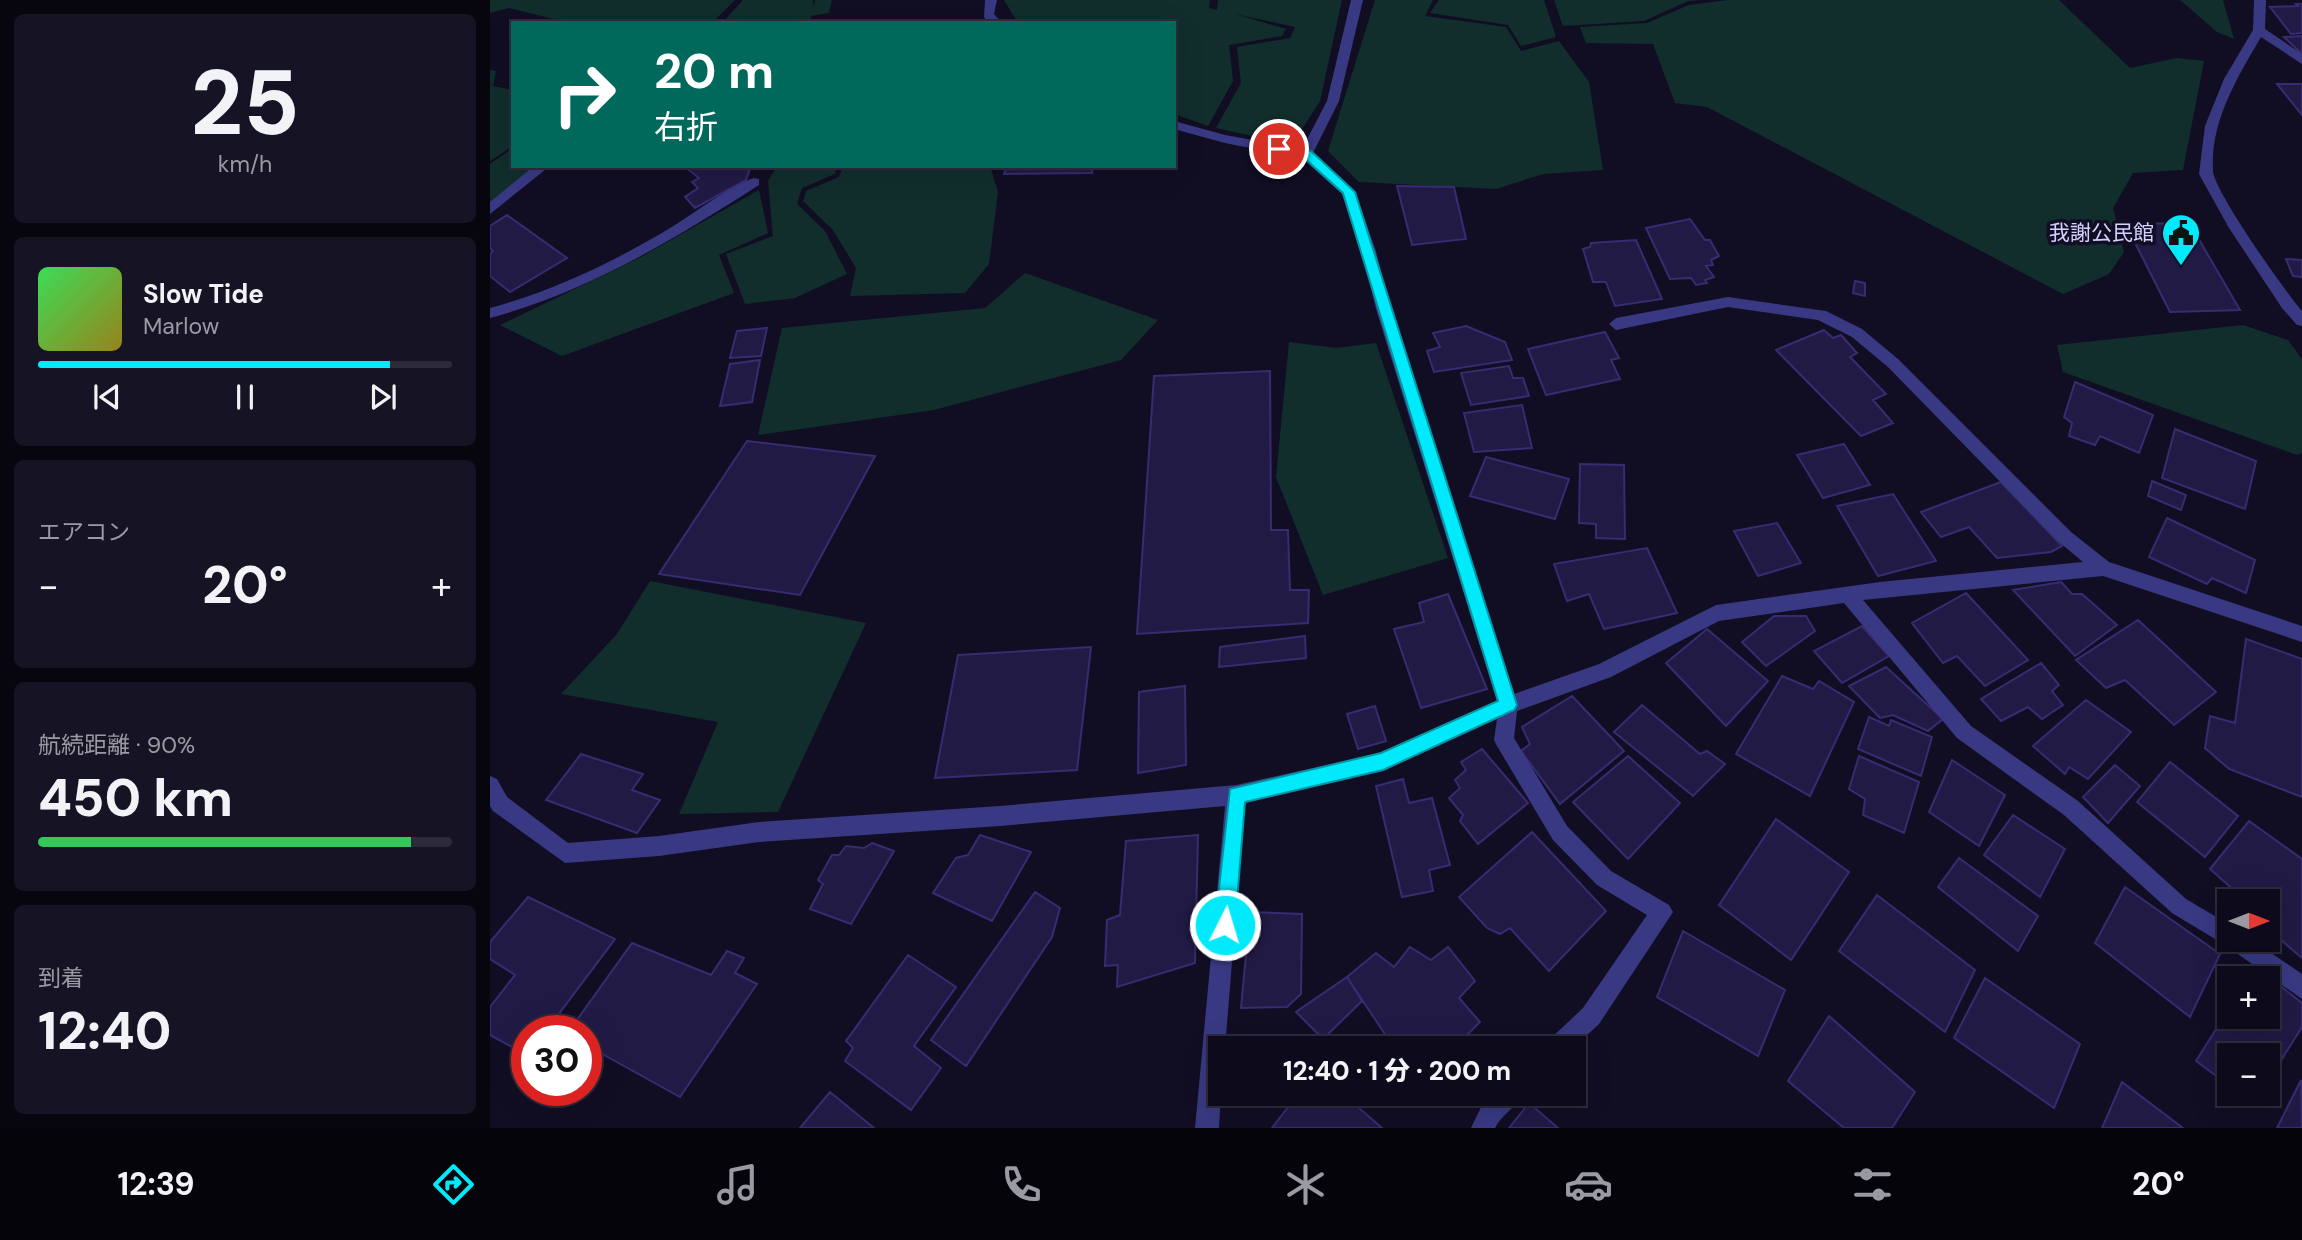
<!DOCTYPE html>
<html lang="ja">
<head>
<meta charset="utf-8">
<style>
	:root { --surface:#0d0a1b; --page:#161324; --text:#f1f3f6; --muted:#9a9aa3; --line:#2d2b3a; --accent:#00eafc }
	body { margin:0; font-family:"DM Sans","Noto Sans JP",sans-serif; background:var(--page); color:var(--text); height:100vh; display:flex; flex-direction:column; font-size:26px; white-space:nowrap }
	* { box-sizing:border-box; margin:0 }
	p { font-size:23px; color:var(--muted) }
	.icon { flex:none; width:38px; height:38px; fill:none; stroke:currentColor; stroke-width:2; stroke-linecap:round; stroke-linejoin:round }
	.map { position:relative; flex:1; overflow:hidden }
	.side { display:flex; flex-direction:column; gap:14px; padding:14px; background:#07060f; width:490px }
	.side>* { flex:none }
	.hud { position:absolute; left:21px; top:21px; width:665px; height:147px; border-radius:0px; box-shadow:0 7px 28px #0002,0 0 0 2px var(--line); background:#00695c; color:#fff; overflow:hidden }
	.needle { width:46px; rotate:90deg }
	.controls { position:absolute; left:1727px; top:889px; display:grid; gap:14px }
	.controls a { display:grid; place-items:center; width:63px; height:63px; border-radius:0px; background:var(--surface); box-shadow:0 7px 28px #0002,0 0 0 2px var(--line); font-size:35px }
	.speed { position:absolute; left:21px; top:1015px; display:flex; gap:14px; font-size:35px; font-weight:700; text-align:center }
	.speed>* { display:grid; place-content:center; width:91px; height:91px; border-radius:50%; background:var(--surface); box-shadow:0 7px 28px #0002,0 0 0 2px var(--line); line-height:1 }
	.speed .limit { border:10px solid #d22; background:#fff; color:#111 }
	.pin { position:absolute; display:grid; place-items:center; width:60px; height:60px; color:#fff; margin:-30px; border:4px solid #fff; border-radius:50%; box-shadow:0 2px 7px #0007 }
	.me { position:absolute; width:77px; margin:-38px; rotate:5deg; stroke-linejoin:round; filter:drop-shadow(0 0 5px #0008) }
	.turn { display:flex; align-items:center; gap:24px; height:147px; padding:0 28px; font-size:32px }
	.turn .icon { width:91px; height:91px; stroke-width:2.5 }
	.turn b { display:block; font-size:49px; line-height:60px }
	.big { font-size:52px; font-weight:800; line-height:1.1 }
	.side .card { flex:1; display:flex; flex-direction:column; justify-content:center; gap:10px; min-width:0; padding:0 24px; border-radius:10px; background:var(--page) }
	.side .dial { align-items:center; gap:0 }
	.dial b { font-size:91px; line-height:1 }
	.song { display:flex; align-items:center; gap:21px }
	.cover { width:84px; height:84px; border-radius:10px; background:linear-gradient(135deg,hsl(130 70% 55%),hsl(50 70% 35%)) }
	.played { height:7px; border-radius:4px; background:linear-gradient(90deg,var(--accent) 85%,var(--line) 85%) }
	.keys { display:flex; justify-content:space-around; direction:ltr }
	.heat { display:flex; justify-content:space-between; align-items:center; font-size:38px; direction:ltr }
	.charge { height:10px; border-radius:5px; background:linear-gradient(90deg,#34c759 90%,var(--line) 0) }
	.trip { position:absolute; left:718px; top:1036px; width:378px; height:70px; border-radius:0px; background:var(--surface); box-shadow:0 7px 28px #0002,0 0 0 2px var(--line); font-weight:800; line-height:70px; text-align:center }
	.dock { display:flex; height:112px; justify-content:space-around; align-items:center; background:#05040b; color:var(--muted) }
	.dock .icon { width:49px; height:49px }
	.dock .on { color:var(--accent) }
	.dock b { font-size:32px; color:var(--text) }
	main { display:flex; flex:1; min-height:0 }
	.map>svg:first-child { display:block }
</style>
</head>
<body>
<main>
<section class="side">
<div class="card dial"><b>25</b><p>km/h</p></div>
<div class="card">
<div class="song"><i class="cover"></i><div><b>Slow Tide</b><p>Marlow</p></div></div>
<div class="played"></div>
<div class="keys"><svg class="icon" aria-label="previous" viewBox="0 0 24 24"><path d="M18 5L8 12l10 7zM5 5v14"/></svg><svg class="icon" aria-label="pause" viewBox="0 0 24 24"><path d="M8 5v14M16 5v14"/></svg><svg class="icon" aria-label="next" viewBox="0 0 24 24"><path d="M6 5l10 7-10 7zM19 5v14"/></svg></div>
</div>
<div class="card"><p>エアコン</p>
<div class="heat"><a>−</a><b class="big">20°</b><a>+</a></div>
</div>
<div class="card"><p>航続距離 · 90%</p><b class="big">450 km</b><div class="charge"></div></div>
<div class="card"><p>到着</p><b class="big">12:40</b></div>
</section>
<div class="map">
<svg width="1812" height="1128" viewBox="0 0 1812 1128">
	<rect width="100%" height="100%" fill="#110e24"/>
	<path fill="#112e2c" d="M0 0H245L222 23H80L19 8 0 13Z
		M253 0H323V7L325 0H342L339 13 321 16 320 23H232Z
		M514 0H720L719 8 727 10 728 0H852L830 101 802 145 726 128 751 83 747 47 800 38 805 27 745 14 796 29 792 36 739 45 743 81 718 126 684 114V23H528Z
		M885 0H943L935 16 1016 27 1031 51 1069 41 1099 82 1113 170 1053 174 1006 189 869 182 838 151Z
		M949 0H1054L1066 37 1031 46 1018 25 940 13Z
		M1064 0H1211L1198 1 1154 21 1073 26Z
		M1238 0H1569L1640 68 1687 58 1714 61 1693 170 1643 173 1623 208 1634 252 1619 274 1573 294 1217 107 1185 103 1163 44 1096 43 1090 27 1157 23 1199 5Z
		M1690 0H1733L1744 39 1727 32Z
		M0 70 6 71 3 86 23 90V146L0 161Z
		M23 148V166H47L0 205V164Z
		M287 166H346L345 174 312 188 307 204 335 231 357 274 305 298 255 304 236 254 283 236 278 181Z
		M353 166H500L508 192 499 264 475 293 360 296 366 268 343 230 313 201 316 191 349 177Z
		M269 190 278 233 229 255 244 293 72 356 10 325 149 258Z
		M535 273 668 320 631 360 444 410 268 435 292 328 495 308Z
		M1753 325 1798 340 1812 359V453L1807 455 1573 372 1567 345Z
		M799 342 846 348 886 343 958 558 833 595 786 477Z
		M160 581 376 623 288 812 189 814 228 722 71 694 127 634Z"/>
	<path fill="#211a45" stroke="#372c71" stroke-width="2" d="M1806 4H1812V33L1801 34 1780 7 1808 6Z
		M1812 36V54L1794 37Z
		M1787 84H1812V115Z
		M194 166H261L256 180 205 208 195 197 208 188 202 182 209 178Z
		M517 166H603L602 173 514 174Z
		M907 186 964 187 976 239 922 245Z
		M17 215 77 258 20 292 0 276V254L3 251 0 248V226Z
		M1200 219 1215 240H1220L1229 256 1221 260 1223 265 1216 266 1224 277 1215 280 1217 283 1206 285 1201 278 1180 279 1156 228Z
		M1635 223 1700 224 1750 310 1680 312Z
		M1146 240 1172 299 1125 306 1116 282H1103L1093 249 1100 247 1101 243Z
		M1796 259 1812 260V277L1803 276Z
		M1365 281 1375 283V296L1363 293Z
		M976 326 1015 342 1022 360 944 372 937 351 950 347 943 333Z
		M277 328 271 356 240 358 247 331Z
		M1334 330 1343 338 1351 335 1367 353 1360 357 1396 394 1383 400 1403 423 1371 436 1286 350Z
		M1115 332 1129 358 1121 360 1130 379 1056 395 1038 349Z
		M270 360 262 402 230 406 240 364Z
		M1019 366 1023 378H1033L1039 396 981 405 971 373Z
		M780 371 781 530H798L800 590H819L818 623 647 634 664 376Z
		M1585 382 1663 415 1649 453 1610 436 1605 445 1579 436 1582 423 1574 417Z
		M1032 405 1042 448 984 452 974 413Z
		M1685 429 1766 461 1755 509 1672 478Z
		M257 441 385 456 310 595 169 574Z
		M1354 444 1380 485 1333 498 1307 455Z
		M996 457 1079 479 1065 519 980 496Z
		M1090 464 1134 465 1135 539 1106 538V524L1089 523Z
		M1662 481 1696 495 1691 510 1658 496Z
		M1511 482 1572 546 1561 552 1507 558 1479 527 1451 537 1431 512Z
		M1403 494 1446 561 1388 576 1347 506Z
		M1677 518 1765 560 1756 593 1722 578 1717 584 1659 557Z
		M1287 523 1311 563 1268 576 1244 531Z
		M1157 548 1187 613 1114 629 1099 594 1077 601 1064 564Z
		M1571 582 1582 594H1592L1627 625 1585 656 1523 590Z
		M1476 593 1538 660 1495 686 1467 656 1453 663 1422 623Z
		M958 594 997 689 931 708 904 629 934 622 929 603Z
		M1284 616H1316L1325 631 1276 666 1252 642Z
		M1648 620 1726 692 1684 725 1635 680 1616 688 1586 660Z
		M1372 626 1399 656 1352 683 1324 651Z
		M1217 629 1278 681 1236 726 1176 663Z
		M815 636 816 658 729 667 730 647Z
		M1756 639 1812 659V797L1739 769 1715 748 1720 716 1745 723Z
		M601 647 587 770 445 778 468 655Z
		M1551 663 1569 685 1562 691 1573 705 1552 719 1538 707 1511 721 1491 699Z
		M1396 667 1453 719 1438 731 1403 715 1390 718 1359 686Z
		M1292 676 1323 689 1329 681 1364 702 1320 796 1246 754Z
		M695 686 696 765 648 773 649 692Z
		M1082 696 1134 751 1070 804 1031 751 1040 744 1032 727Z
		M1596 700 1641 732 1598 779 1579 767 1575 774 1543 746Z
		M1152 705 1210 754 1217 751 1235 764 1203 796 1124 732Z
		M885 706 896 741 868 749 857 714Z
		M1379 717 1399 726 1401 720 1442 737 1431 776 1368 749Z
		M992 749 1038 803 988 844 970 821 973 815 959 798 970 788 965 780 976 770 971 762Z
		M91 754 153 774 142 790 170 800 147 833 56 800Z
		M1138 756 1190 803 1138 859 1083 802Z
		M1369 756 1429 782 1414 833 1373 815 1375 799 1359 789Z
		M1462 760 1515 795 1489 846 1439 812Z
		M1680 762 1748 816 1715 857 1647 802Z
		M1625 765 1650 786 1618 823 1593 797Z
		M913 779 919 803 942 798 960 865 939 870 943 891 912 897 886 786Z
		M1523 815 1575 849 1550 897 1494 855Z
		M1286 819 1359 872 1301 960 1229 905Z
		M1759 821 1812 859V958L1778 929V901H1756L1720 869Z
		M1042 832 1116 911 1059 971 1020 928 1010 934 997 928 969 897Z
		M490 835 541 852 502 921 443 893 466 858 478 855Z
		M708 835 705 963 627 987 628 965 615 966 617 920 630 915 636 841Z
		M382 843 404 851 361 924 320 909 333 884 328 880 342 855H349L356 846 374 848Z
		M1469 858 1548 916 1528 951 1448 887Z
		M1635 887 1730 954 1700 1017 1605 943Z
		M545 892 570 908 562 937 476 1066 441 1040Z
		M1387 895 1485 970 1455 1032 1349 951Z
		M38 897 125 939 56 1031H37V1055L0 1035V1007L25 975 0 959V942Z
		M760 912 812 914 811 994 797 1007 751 1008Z
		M1193 931 1295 990 1268 1056 1167 997Z
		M142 943 221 975 237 951 254 958 245 973 267 984 190 1097 96 1045V1031H79Z
		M920 947 941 960 958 947 985 981 969 998 990 1022 964 1048H904L857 977 886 953 904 967Z
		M418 955 466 987 424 1046 451 1068 421 1110 355 1061 363 1048 356 1041Z
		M1765 966 1812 1003V1027L1778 1081V1055H1740V1086L1706 1061 1740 1007V1017H1778V978H1758Z
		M857 977 872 1001 833 1039 806 1012Z
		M1495 978 1590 1044 1564 1108 1464 1038Z
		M1339 1016 1425 1092 1402 1128H1354L1298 1081Z
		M1811 1080 1812 1128H1787Z
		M1632 1082 1693 1128H1612Z
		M340 1092 384 1128H310Z
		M808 1094H853L892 1128H782Z
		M1039 1103 1068 1128H1019Z"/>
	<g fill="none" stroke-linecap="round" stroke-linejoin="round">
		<path fill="#393983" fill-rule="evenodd" d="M495 0H507L504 14 512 23H499L494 17Z
			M861 0H873L849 101 823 153 865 192 886 251 900 309 1024 694 1109 664 1226 605 1390 582 1593 562 1569 542 1398 367 1362 337 1328 320 1238 307 1126 330 1119 324 1126 318 1238 297 1336 311 1372 329 1408 359 1581 532 1619 562 1812 626V642L1613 576 1373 600 1481 726 1588 801 1696 899 1740 925V940H1762L1812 974V999L1735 945 1682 913 1574 815 1467 738 1354 603 1229 621 1121 677 1027 711 1024 738 1077 826 1121 871 1179 905 1183 912 1109 1024 1083 1048H1056L1059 1040 1093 1008 1157 915 1107 885 1063 840 1007 746 1004 740 1007 719 893 771 755 803 735 1048H730L731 1094 729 1128H705L735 806 510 826 269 842 169 856 75 863 3 811 0 806V776L7 779 17 797 78 843 169 836 269 822 510 806 746 785 891 753 1007 701 886 309 872 251 852 194 812 158 735 143 684 129V121L735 135 812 149 837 101Z
			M1764 0H1776L1775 29 1812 54V64L1771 37C1747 78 1720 122 1723 171 1724 191 1796 293 1812 311V326L1807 325 1792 308 1739 228 1709 174 1715 126 1734 79 1763 30Z
			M44 166H60L0 214V202Z
			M264 178 269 179V185C183 240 99 291 0 318V308C63 291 121 263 177 230 199 217 242 184 264 178Z
			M1003 1094H1032C1026 1108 1012 1114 1005 1128H981L993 1103Z"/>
	</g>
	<path fill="#00eafc" stroke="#0098a4" stroke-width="2" d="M789 145 821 151 865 192 1027 705 1024 710 893 770 755 802 745 925 742 932 735 935 728 932 725 925 740 789 891 753 1008 701 853 193 813 157 785 152 783 149Z"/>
	<defs>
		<symbol id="civic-pin" viewBox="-11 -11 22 30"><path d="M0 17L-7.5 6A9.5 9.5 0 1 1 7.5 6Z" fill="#00eafc" stroke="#110e24"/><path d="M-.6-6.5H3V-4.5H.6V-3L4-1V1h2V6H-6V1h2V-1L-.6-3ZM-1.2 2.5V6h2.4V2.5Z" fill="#111"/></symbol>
	</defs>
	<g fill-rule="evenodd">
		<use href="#civic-pin" x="1669" y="211" width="44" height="60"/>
	</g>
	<g text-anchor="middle" stroke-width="7" stroke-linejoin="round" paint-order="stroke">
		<g font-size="21" fill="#d5d1ff" stroke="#110e24" text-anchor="end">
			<text x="1664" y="240">我謝公民館</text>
		</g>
	</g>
</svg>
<div class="controls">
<a><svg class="needle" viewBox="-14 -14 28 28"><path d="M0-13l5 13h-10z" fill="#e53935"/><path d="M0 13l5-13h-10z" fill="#9a9aa3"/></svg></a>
<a>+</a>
<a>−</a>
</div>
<div class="speed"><div class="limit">30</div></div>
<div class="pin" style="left:789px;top:149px;background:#d93025"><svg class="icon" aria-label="arrive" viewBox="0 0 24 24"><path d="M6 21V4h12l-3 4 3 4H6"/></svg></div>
<svg class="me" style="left:735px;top:925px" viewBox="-20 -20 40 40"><circle r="17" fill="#00eafc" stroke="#fff" stroke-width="3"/><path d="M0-11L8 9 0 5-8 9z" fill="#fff"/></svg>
<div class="trip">12:40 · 1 分 · 200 m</div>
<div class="hud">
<div class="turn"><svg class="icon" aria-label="right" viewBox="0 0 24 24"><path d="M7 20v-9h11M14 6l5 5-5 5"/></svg><div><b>20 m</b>右折</div></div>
</div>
</div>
</main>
<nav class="dock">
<b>12:39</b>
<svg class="icon on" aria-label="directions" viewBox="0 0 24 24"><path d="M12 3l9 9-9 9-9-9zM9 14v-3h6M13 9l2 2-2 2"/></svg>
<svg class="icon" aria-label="music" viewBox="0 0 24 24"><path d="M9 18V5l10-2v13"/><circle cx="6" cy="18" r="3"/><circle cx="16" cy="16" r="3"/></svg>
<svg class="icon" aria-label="phone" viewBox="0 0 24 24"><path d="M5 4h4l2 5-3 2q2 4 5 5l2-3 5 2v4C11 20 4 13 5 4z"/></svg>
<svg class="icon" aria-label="climate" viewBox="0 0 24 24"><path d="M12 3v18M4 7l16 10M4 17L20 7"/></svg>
<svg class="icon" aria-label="car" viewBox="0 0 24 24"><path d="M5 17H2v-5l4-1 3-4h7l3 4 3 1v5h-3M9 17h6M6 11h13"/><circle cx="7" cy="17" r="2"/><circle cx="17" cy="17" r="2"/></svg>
<svg class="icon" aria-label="filters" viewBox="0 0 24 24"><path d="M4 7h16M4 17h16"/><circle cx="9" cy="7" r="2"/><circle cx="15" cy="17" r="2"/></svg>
<b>20°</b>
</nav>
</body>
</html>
